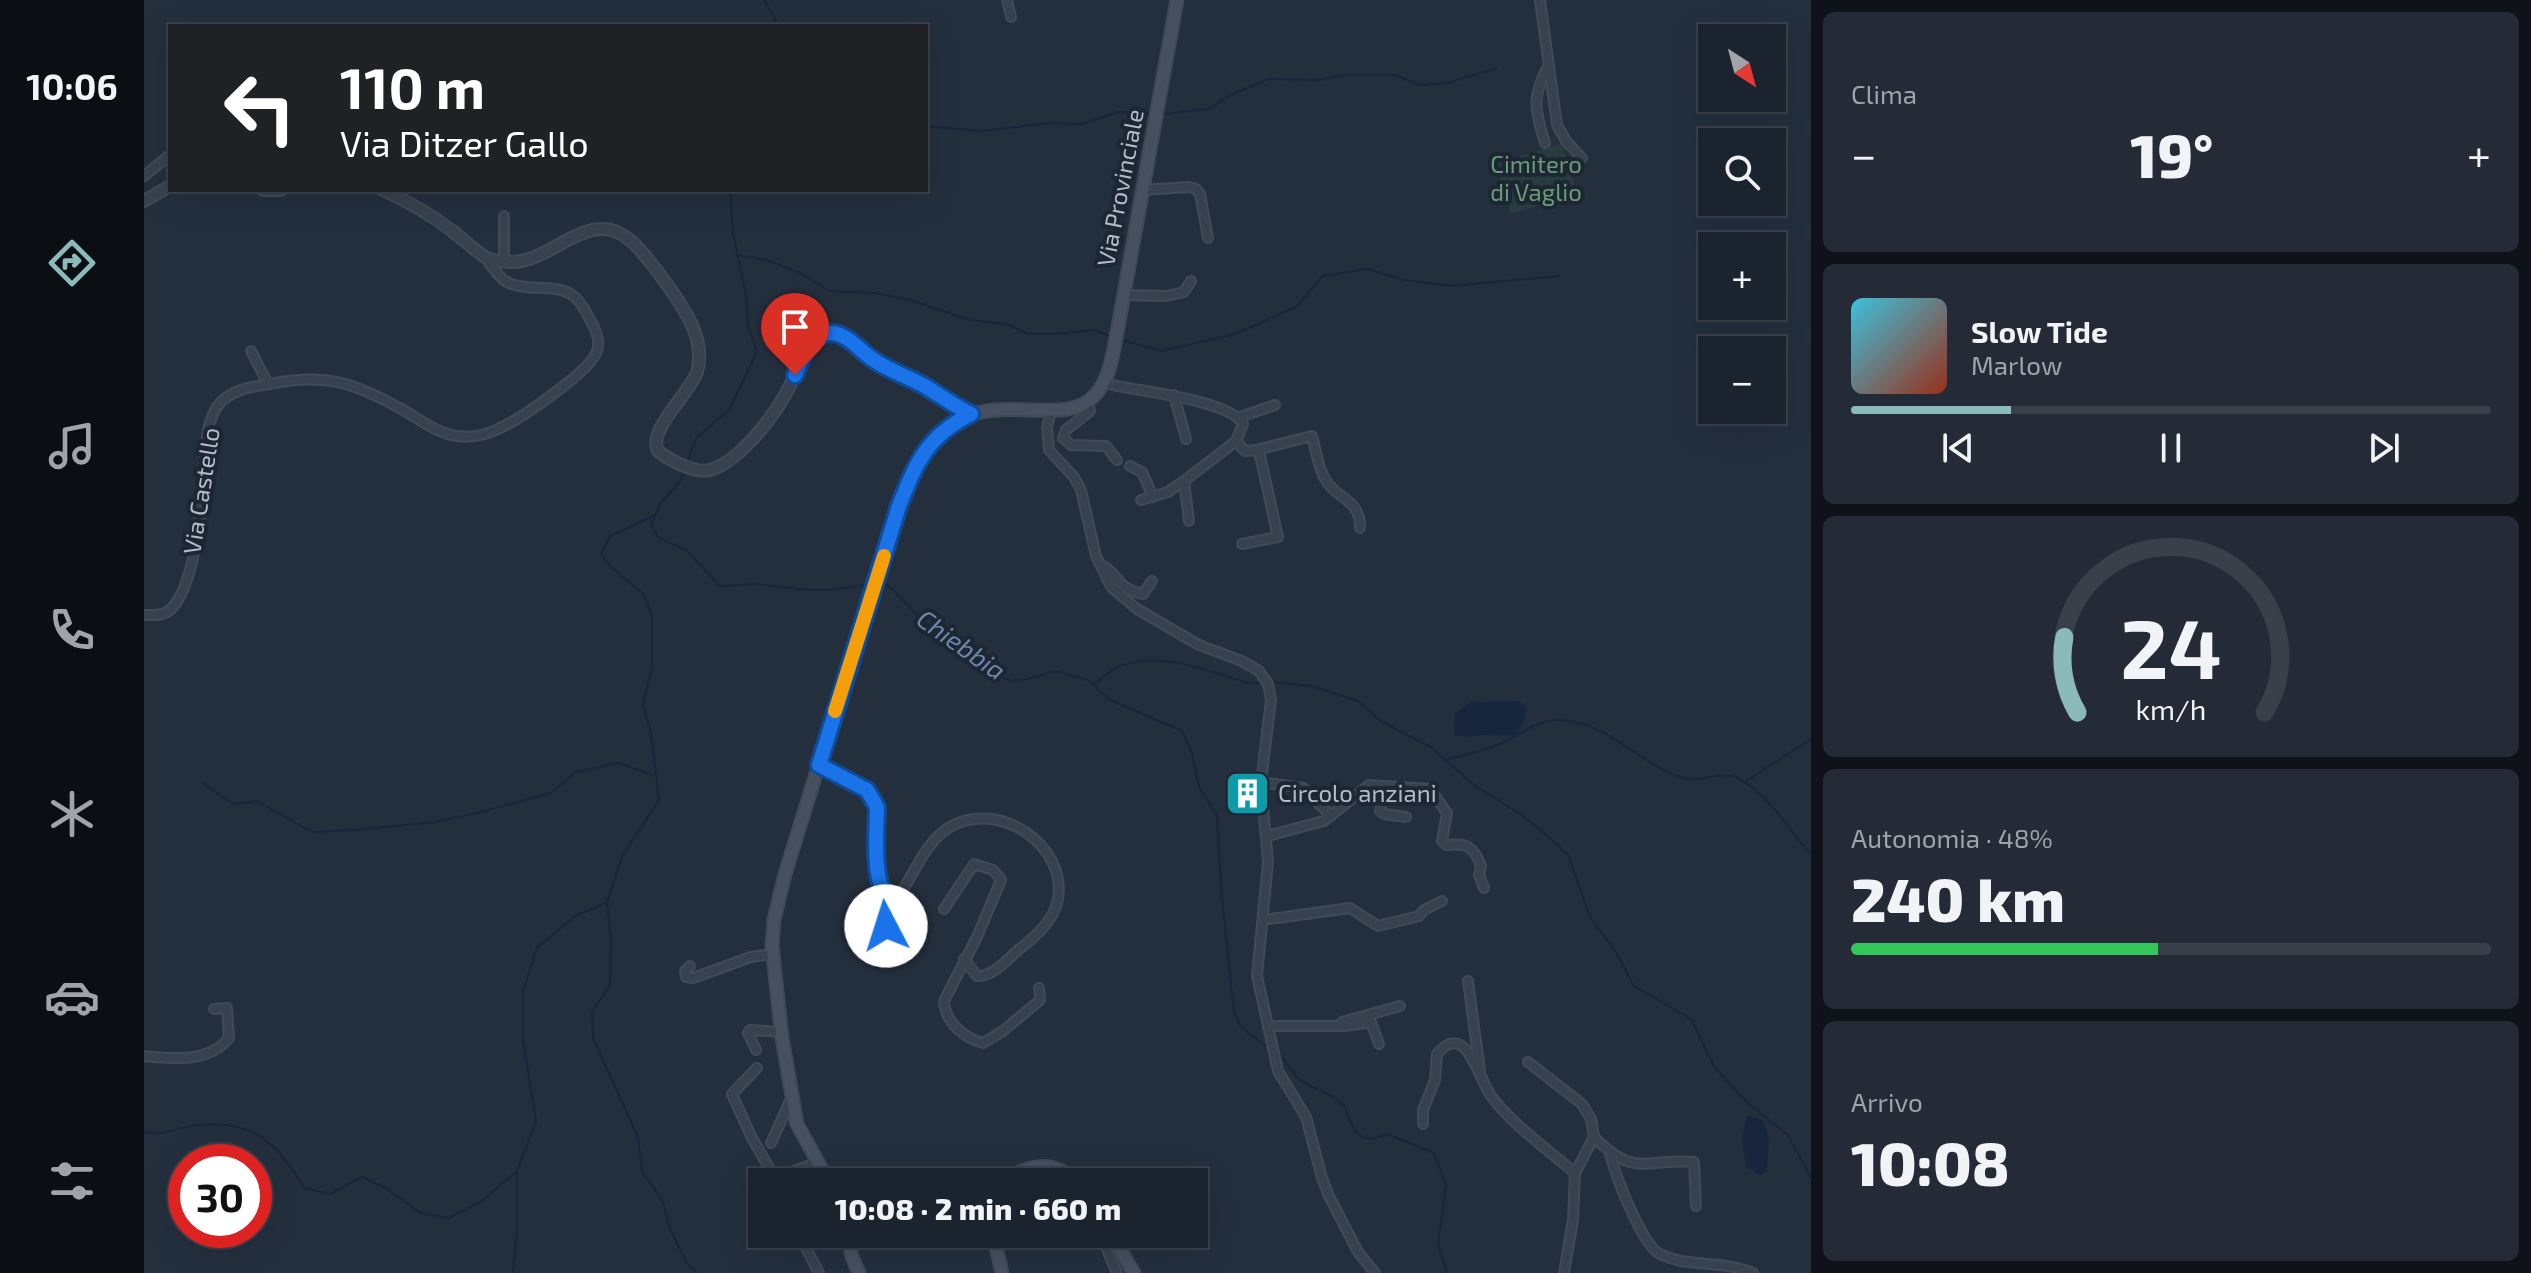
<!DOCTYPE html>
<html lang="it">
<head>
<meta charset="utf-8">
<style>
	:root { --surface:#1b232e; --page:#242b36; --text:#f1f3f6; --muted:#a0a4aa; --line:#39404a; --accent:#8bbbb9 }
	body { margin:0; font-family:"Exo 2",sans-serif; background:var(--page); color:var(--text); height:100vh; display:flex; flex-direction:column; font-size:30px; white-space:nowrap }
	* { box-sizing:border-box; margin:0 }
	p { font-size:26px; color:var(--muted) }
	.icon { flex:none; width:44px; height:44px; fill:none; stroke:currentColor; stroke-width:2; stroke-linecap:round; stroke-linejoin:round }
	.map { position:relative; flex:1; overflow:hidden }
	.side { display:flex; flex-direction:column; gap:12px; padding:12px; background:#0f1319; width:720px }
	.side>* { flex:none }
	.hud { position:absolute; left:24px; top:24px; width:760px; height:168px; border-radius:0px; box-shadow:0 8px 32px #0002,0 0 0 2px var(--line); background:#202124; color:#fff; overflow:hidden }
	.needle { width:52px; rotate:144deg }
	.fabs { position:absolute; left:1554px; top:24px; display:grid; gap:16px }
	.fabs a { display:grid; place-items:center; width:88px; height:88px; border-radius:0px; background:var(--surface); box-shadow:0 8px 32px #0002,0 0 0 2px var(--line); font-size:40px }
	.speed { position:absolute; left:24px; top:1144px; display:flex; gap:16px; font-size:40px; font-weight:700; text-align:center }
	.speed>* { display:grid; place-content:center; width:104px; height:104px; border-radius:50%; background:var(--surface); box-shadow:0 8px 32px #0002,0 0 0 2px var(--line); line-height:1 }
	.speed .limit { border:12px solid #d22; background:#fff; color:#111 }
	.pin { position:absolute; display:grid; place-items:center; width:68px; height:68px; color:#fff; margin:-82px -34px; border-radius:50% 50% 50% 0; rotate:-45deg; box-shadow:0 0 8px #0007 }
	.pin .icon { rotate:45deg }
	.me { position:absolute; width:88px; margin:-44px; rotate:355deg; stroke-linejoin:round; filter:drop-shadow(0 0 6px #0008) }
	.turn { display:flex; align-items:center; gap:28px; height:168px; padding:0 40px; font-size:36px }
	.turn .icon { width:104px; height:104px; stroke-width:2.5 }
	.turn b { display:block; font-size:56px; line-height:68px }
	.big { font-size:60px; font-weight:800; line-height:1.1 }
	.side .widget { flex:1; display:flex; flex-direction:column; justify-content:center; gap:12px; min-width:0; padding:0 28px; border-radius:12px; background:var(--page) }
	.side .dial { align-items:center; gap:0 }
	.dial svg { height:208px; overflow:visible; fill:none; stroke:var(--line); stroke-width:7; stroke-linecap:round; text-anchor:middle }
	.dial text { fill:var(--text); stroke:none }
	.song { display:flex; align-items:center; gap:24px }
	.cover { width:96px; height:96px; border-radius:12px; background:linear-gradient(135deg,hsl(190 70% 55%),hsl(10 70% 35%)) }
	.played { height:8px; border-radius:4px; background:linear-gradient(90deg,var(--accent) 25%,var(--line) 25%) }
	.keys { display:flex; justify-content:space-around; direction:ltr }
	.heat { display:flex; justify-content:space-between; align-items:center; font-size:44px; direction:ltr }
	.charge { height:12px; border-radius:6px; background:linear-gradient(90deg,#34c759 48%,var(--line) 0) }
	.trip { position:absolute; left:604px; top:1168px; width:460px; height:80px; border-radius:0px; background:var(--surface); box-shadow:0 8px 32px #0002,0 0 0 2px var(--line); font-weight:800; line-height:80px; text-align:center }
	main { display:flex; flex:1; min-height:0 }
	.tab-bar { display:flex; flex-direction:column; width:144px; justify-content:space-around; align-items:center; background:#0b0e12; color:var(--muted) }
	.tab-bar .icon { width:56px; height:56px }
	.tab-bar .active { color:var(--accent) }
	.tab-bar b { font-size:36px; color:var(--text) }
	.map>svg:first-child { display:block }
</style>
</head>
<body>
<main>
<nav class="tab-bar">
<b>10:06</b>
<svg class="icon active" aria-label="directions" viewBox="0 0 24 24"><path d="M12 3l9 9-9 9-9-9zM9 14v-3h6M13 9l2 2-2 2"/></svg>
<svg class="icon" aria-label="music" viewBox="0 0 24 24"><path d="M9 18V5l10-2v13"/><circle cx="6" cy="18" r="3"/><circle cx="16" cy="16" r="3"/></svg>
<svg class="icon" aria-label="phone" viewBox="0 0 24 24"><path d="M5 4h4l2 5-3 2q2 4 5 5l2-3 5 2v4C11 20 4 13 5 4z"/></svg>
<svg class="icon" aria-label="climate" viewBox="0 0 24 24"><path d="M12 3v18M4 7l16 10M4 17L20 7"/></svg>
<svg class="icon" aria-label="car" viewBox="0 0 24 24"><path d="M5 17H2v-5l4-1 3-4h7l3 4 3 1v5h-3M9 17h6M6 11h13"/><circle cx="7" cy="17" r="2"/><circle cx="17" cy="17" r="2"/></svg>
<svg class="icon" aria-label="filters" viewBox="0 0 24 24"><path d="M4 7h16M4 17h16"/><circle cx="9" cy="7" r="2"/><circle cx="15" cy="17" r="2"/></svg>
</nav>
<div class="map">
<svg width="1667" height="1273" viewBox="0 0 1667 1273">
	<rect width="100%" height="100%" fill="#242f3e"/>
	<path fill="#263c3f" d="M1418 143 1433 193 1367 214 1351 164Z"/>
	<path fill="#17263c" d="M1375 701 1383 708C1375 741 1371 736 1342 735 1330 735 1322 739 1310 735L1311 713 1327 702Z
		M1604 1116 1619 1120 1625 1137 1623 1172 1615 1175 1603 1167C1598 1150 1596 1132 1604 1116Z"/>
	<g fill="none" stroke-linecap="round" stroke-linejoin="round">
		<path stroke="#17263c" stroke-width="2" d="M620 0 635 26
			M1019 114 1065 109 1083 97 1124 79 1176 80 1201 75H1252L1275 85 1303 83 1353 68
			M782 126 837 131 907 123 937 124 974 112 1009 114
			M595 255 626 261 658 274 685 291 729 293 763 299 826 320 862 324 884 334H912L950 330 969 337
			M975 339 1017 351 1091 334 1152 307 1179 276 1223 269 1261 280 1307 286 1415 276
			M543 462 552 438 585 410 613 352 604 326 602 295 589 233 586 190
			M540 472 536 481 517 503 507 525 514 537 543 551 576 586 612 584 663 590H688L726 584
			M510 516 466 536 457 554 467 567 499 594 508 615V667L499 704 507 733 515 800 478 856 463 903 467 940 466 985 448 1012 449 1038 494 1137 498 1171 518 1200 526 1229 542 1262 553 1273
			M736 584 744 585 784 626 796 635 818 640 838 655 855 676 868 681 888 678 911 671 944 680 966 700 1038 731 1048 753 1055 787 1073 815 1077 888 1090 1012 1097 1027 1126 1049
			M1129 682 1167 686 1214 701 1235 720 1288 748 1331 786 1378 815 1408 840 1424 855 1446 917 1472 952 1490 986 1547 1019 1571 1068 1605 1104 1644 1135 1667 1178
			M950 684C959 678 967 670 976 666 1018 650 1064 672 1105 683H1118
			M1301 760C1320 755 1342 751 1360 742 1379 733 1392 720 1415 720 1463 721 1494 763 1536 777 1554 784 1577 769 1596 779 1626 796 1645 830 1667 855
			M1601 782 1667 739
			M59 783 89 804 113 801 168 832 212 830 291 822 333 813 407 793 432 772 474 763 512 776
			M1134 1055C1144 1062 1147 1071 1155 1079 1167 1090 1188 1092 1199 1105 1207 1116 1205 1129 1219 1137 1227 1141 1235 1137 1243 1134L1290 1153 1302 1185 1294 1244 1303 1273
			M0 1132C15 1136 28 1130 43 1127 103 1117 131 1137 160 1188L186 1194 218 1177 242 1188 276 1213 305 1218 337 1202 373 1171
			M369 1273 373 1230V1171L392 1121 379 1039V991L393 948 431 916 461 903"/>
		<defs>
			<path id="minor" d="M863 0 867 17
				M1396 0 1413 125 1422 141 1438 158
				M1401 143C1391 109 1387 97 1405 65
				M0 176 26 155
				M998 190 1045 187 1052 189 1056 194 1064 238
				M360 261V216
				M979 295 1022 296 1040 292 1047 281
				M107 351 124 384
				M960 383C988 391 1086 399 1099 424L1092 441 1040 481 1024 492 997 500
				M1030 395 1042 439
				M943 402 946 411 922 430 919 438 927 445 962 446 973 460
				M907 410 903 428 905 450 930 477 937 490 952 556 967 587 993 609 1055 645 1098 661 1115 671 1124 684 1127 700 1117 782 1124 862 1113 976 1134 1071 1162 1117 1178 1178 1185 1196 1214 1252 1231 1273
				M1096 417 1131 405
				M1092 441 1101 451 1112 450 1116 455 1134 537 1098 544
				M1112 450 1168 436C1172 450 1174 467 1181 479 1193 501 1216 497 1216 528
				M986 466 998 472 1009 497
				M1040 481 1045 521
				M957 565C977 574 970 588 999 594L1008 581
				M0 615C10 615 21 616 28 608 54 579 57 498 61 461 62 442 63 418 76 403 80 398 91 392 97 390 106 386 117 386 126 384 181 373 210 382 259 410 275 419 294 434 313 436 327 438 342 435 354 429 375 420 447 371 453 351 458 336 446 320 439 307 423 279 392 293 367 284 356 280 349 268 342 258
				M675 765 723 790 733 807C733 829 726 889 748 901L756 895C770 873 783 840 806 827 855 799 923 845 914 899 910 921 890 938 873 951 862 961 848 977 833 976L820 959
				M1117 782 1159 788 1187 816
				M1236 787 1239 794 1236 811 1240 814 1262 817
				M1123 836 1180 821 1225 785 1286 789 1303 813 1298 841 1302 845C1322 843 1330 846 1337 866L1335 875 1340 888
				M800 909 830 864 849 870 857 880 833 937 800 1001C801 1022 820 1038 839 1043L859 1031 896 1000 895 988
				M1119 920 1206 908 1234 926 1275 916 1280 910 1298 901
				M742 926 749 901
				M546 966 541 971 542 977 549 978 607 957 628 954
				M1324 981 1336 1071
				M1198 1022 1256 1006
				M1125 1026H1201L1227 1022 1235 1044
				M612 1050 604 1033 606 1030 638 1032
				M0 1056C28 1059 65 1063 85 1038L83 1008 70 1009
				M1384 1062 1438 1104 1447 1119 1450 1137 1431 1173 1429 1220 1420 1273
				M613 1068 588 1094 607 1136 633 1182
				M1279 1124V1110L1291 1080 1293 1054C1298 1048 1305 1041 1314 1044 1328 1048 1339 1085 1347 1096 1367 1123 1405 1151 1431 1173
				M1450 1137C1492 1179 1500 1158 1550 1162L1552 1206
				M627 1143 647 1099
				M1466 1153C1471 1175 1496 1240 1514 1253 1520 1257 1530 1259 1537 1261 1561 1265 1586 1263 1609 1273
				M632 1178 673 1162
				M655 1234 675 1273
				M956 1234 973 1273"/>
			<path id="tertiary" d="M119 190H137
				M239 190C263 201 286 214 307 230 318 238 334 254 345 259 352 261 362 262 369 262 410 261 447 205 487 241 504 256 542 308 550 330 555 342 557 359 553 372 546 393 503 430 514 451 525 460 551 474 566 470 594 462 627 420 641 395 654 373 657 348 682 334L697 335 726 357 762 379 783 387 802 402 827 414
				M0 201 26 186"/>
			<path id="secondary" d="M685 1182 653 1124 638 1038 628 945 630 920 641 874 755 506C762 488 768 467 780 451 834 375 915 435 951 395 965 380 968 358 972 338L1033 0
				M861 1182C882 1164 910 1159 931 1182
				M704 1234 708 1257 715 1273
				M849 1234 858 1273
				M967 1234 990 1273"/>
		</defs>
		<use href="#minor" stroke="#414a57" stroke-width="12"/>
		<use href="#tertiary" stroke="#414a57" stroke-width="14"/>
		<use href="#secondary" stroke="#414a57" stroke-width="15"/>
		<use href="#minor" stroke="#38414e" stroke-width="8"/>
		<use href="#tertiary" stroke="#38414e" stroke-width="10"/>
		<use href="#secondary" stroke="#465061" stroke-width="11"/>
	</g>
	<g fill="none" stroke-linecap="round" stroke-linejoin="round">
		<defs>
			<path id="route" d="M651 375C657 360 665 336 685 333 700 332 712 346 723 355 741 370 764 376 784 388 798 397 811 406 827 414 783 436 772 463 755 506L675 765 723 790 733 807C733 830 726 891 749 901L742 926"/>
		</defs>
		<use href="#route" stroke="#114b97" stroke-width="20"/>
		<use href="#route" stroke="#1a73e8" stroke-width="14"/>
		<path stroke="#f59e0b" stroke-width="14" d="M691 711 740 556"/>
	</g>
	<defs>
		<symbol id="building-square" viewBox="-11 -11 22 22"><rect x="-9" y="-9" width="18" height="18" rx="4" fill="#0f9aa8" stroke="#1d2633"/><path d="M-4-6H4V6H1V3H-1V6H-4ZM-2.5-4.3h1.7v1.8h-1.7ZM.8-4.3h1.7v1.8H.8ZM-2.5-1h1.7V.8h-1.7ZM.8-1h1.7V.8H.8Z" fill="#fff"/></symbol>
	</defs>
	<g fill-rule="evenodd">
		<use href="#building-square" x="1078" y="768" width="51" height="51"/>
	</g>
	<g text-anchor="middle" stroke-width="8" stroke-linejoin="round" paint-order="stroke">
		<g font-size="24" fill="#6b9a76" stroke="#1d2633">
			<text x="1392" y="173">Cimitero<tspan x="1392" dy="28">di Vaglio</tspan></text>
		</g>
		<g font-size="24" fill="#b4bcc9" stroke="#1d2633">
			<text transform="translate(977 188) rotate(-79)" y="8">Via Provinciale</text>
			<text transform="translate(58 491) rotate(-81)" y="8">Via Castello</text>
		</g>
		<g font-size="24" fill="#b4bcc9" stroke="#1d2633" text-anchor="start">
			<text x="1134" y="802">Circolo anziani</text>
		</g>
		<g font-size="26" font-style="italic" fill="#6d86a8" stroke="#1d2633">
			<text transform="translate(817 645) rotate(35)" y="9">Chiebbia</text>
		</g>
	</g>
</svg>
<div class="fabs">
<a><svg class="needle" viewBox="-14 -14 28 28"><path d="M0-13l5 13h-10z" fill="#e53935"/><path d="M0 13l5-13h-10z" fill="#a0a4aa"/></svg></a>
<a><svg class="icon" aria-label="search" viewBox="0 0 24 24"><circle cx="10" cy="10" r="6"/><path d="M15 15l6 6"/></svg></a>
<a>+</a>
<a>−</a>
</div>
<div class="speed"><div class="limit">30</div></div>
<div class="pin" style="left:651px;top:375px;background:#d93025"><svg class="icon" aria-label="arrive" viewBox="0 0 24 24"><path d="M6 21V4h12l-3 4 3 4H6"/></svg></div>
<svg class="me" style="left:742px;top:926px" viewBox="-20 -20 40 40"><circle r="19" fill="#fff"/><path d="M0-13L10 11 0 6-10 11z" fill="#1a73e8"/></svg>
<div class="trip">10:08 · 2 min · 660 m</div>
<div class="hud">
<div class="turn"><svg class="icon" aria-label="left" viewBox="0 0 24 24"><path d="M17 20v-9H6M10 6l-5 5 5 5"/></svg><div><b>110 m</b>Via Ditzer Gallo</div></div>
</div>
</div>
<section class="side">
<div class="widget"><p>Clima</p>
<div class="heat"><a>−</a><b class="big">19°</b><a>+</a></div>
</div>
<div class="widget">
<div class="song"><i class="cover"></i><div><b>Slow Tide</b><p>Marlow</p></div></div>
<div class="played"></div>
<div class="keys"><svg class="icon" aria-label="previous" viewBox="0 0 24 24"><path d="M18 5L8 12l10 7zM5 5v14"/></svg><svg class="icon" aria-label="pause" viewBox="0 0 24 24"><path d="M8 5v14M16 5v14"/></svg><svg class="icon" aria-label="next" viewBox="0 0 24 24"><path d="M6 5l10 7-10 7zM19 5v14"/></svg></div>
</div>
<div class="widget dial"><svg viewBox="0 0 100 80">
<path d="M14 69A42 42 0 1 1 86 69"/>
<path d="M14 69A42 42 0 0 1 9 40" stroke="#8bbbb9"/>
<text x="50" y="56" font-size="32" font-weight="700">24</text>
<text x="50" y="72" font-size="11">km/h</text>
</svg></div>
<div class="widget"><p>Autonomia · 48%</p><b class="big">240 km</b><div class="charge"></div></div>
<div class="widget"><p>Arrivo</p><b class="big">10:08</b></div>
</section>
</main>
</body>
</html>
